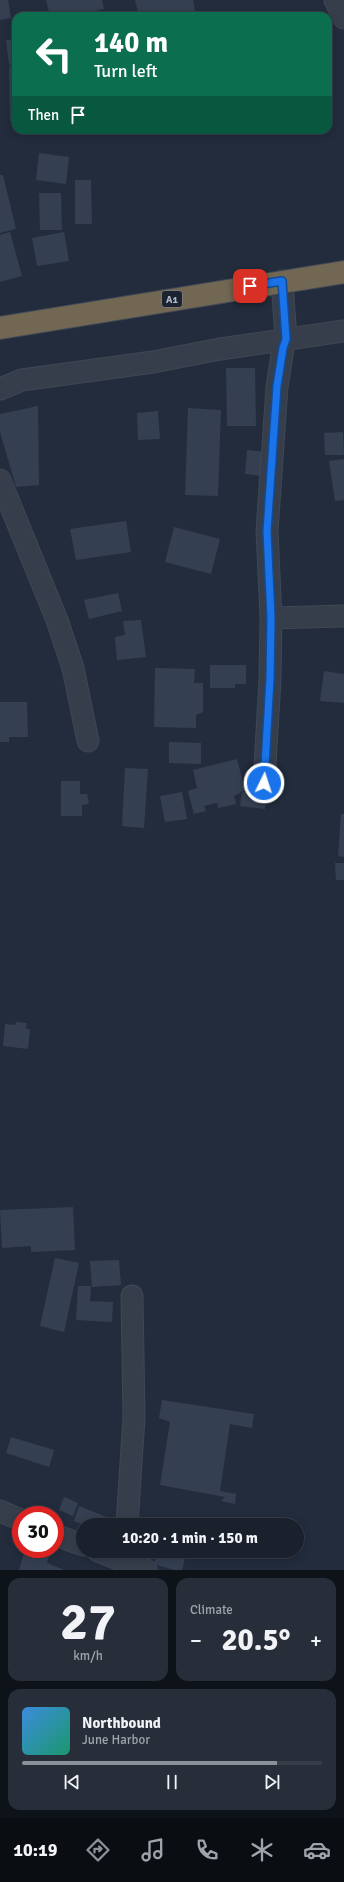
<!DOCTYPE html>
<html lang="en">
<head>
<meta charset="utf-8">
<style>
	:root { --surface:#1a212d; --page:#272e39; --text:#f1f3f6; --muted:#9fa3aa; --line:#383e49; --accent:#8c9099 }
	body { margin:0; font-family:Signika,sans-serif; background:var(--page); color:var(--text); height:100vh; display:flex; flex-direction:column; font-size:15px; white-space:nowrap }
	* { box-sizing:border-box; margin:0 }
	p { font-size:13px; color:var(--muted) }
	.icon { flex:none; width:22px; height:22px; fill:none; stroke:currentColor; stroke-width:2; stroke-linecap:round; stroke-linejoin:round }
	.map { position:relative; height:1570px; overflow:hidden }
	.drawer { display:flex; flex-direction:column; gap:8px; padding:8px; background:#0e1219; flex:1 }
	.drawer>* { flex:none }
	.top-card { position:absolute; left:12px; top:12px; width:320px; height:122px; border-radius:12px; box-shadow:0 2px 10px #0003,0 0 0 1px var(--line); background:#0b6e4f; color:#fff; overflow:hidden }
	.speed { position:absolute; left:12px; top:1506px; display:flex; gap:8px; font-size:20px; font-weight:700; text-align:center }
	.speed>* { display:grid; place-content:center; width:52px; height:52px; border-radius:50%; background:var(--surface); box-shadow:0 2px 10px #0003,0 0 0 1px var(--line); line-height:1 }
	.speed .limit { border:6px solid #d22; background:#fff; color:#111 }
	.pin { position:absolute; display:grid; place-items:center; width:34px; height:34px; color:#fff; margin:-17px; border-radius:8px; box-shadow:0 2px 6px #0006 }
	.me { position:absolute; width:44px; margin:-22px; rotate:4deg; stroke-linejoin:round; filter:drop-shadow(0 0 3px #0008) }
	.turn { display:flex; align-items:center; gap:14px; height:84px; padding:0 16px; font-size:18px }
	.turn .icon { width:52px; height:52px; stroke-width:2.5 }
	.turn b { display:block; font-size:28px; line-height:34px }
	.then { display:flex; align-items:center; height:38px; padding:0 16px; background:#0003; gap:8px; font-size:15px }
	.big { font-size:30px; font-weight:700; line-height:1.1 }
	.drawer .card { flex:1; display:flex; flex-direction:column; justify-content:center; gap:6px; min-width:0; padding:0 14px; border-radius:12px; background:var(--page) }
	.drawer .dial { align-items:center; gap:0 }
	.dial b { font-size:52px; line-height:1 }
	.song { display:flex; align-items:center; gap:12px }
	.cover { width:48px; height:48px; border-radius:6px; background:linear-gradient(135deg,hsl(210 70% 55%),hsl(160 70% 35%)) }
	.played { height:4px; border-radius:2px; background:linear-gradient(90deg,var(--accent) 85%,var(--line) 85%) }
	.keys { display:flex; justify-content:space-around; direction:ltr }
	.heat { display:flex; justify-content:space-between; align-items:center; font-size:22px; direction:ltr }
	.drawer .tiles { flex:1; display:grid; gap:8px; grid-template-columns:1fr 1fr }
	.card:last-child { grid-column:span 2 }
	.trip { position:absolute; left:76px; top:1518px; width:228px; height:40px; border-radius:20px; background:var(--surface); box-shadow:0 2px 10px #0003,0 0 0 1px var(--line); font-weight:700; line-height:40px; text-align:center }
	.tab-bar { display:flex; height:64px; justify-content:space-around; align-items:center; background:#0a0d12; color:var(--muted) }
	.tab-bar .icon { width:28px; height:28px }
	.tab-bar .on { color:var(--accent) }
	.tab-bar b { font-size:18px; color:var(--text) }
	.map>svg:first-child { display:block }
</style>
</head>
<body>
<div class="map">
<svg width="344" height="1570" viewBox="0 0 344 1570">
	<rect width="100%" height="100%" fill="#222c3c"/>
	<path fill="#344052" d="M0 0H8L11 18 0 20Z
		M46 0H102L104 9 72 16H50Z
		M135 0H193L196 16H139Z
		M104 11 105 16H86Z
		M16 39V64L9 65 6 40Z
		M9 66H16V121H10Z
		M39 153 69 157 66 184 36 180Z
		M0 175H3L16 229 0 233Z
		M75 180H91L92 224H75Z
		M39 193H61L62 230H40Z
		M10 232 22 276 0 282V235Z
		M64 232 69 261 37 266 32 238Z
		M226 368H255L256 426H227Z
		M38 406 39 485 16 487 0 432V414Z
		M188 408 221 410 218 496 185 495Z
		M158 411 160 439 138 440 137 413Z
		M343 432 344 455H325L324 433Z
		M247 450 266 452 263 476 245 474Z
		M344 459V500L335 501 329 461Z
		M126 521 131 552 76 560 70 529Z
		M174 527 220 539 211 574 165 562Z
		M118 593 122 611 89 619 84 600Z
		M141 620 146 657 117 660 115 637 125 635 123 621Z
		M210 665H246V684H235V688H210Z
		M155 668 195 669 194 683H203V712L196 715V728L154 727Z
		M324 671 344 674V703L320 701Z
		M0 702H27L28 737H9V742H0Z
		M169 742 201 743V764L169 763Z
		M237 759 245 790 234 796 236 804 218 808 217 803 204 806 206 811 194 814 188 791 197 788 193 770Z
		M125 768 148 769 144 828 122 826Z
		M61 781H80V794H87L89 804 82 805V816H61Z
		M182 792 187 819 165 822 160 796Z
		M242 792 267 794 265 809 240 806Z
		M341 814H344V857L338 856Z
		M335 863H344V880H336Z
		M16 1022 27 1023 26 1028 30 1030 28 1049 3 1046 5 1024 15 1025Z
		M73 1207 75 1250 31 1252V1246L2 1248 0 1210Z
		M55 1258 79 1263 64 1332 40 1326Z
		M119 1260 121 1285 92 1287 90 1261Z
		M78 1286H91L90 1301 113 1302 112 1322 76 1320Z
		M162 1400 254 1414 252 1428 230 1424 220 1491 236 1494 235 1504 221 1501 225 1497 160 1485 170 1422 159 1418Z
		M11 1437 54 1450 49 1467 6 1453Z
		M64 1497 78 1503 73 1516 59 1510Z
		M79 1506 119 1522 118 1525H84L74 1521Z
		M25 1549 51 1550 47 1563 64 1570H19Z
		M157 1551H187L182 1570H174L154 1564Z"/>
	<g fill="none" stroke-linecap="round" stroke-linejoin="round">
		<defs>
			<path id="street" d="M335 0 344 18
				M0 389 22 380 153 362 220 349 344 331
				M0 480 57 620 73 668 88 741
				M271 618 344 616
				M264 783 270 679 271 618 267 531 277 387 283 348 286 339 282 281
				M0 1511 21 1520
				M127 1525 134 1417 132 1296
				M55 1535 83 1545
				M98 1551 146 1570"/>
			<path id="highway" d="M0 328 344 272"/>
		</defs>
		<use href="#street" stroke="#3f4755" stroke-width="23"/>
		<use href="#highway" stroke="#414957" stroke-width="24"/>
		<use href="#street" stroke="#363e4c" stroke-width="21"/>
		<use href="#highway" stroke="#726753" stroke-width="22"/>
	</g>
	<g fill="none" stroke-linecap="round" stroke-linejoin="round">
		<defs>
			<path id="route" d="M250 286 282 281 286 339 283 348 277 386 267 531 271 618 270 679 264 783"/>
		</defs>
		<use href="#route" stroke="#114b97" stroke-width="10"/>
		<use href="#route" stroke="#1a73e8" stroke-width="7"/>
	</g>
	<g text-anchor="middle" stroke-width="4" stroke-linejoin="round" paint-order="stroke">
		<rect fill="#1b2331" stroke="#858c9a" stroke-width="1" x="162" y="291" width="20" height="16" rx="3"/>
		<g font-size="10" font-weight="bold" fill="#b2b9c7">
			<text x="172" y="303">A1</text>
		</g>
	</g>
</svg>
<div class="speed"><div class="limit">30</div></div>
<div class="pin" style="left:250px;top:286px;background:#d93025"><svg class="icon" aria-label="arrive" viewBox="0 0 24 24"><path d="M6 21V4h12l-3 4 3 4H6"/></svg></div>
<svg class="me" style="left:264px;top:783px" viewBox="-20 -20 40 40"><circle r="17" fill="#1a73e8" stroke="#fff" stroke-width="3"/><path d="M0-11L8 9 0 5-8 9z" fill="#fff"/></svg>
<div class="trip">10:20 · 1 min · 150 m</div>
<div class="top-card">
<div class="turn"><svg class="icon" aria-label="left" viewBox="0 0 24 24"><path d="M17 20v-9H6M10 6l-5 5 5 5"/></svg><div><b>140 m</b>Turn left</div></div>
<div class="then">Then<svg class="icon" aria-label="arrive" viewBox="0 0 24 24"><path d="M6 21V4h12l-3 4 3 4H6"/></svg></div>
</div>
</div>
<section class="drawer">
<div class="tiles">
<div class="card dial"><b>27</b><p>km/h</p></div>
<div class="card"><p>Climate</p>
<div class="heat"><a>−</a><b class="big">20.5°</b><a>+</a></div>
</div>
<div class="card">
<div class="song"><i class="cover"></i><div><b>Northbound</b><p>June Harbor</p></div></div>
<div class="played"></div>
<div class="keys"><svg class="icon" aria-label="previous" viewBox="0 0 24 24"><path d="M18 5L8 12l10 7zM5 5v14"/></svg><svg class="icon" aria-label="pause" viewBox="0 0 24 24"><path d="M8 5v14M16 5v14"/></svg><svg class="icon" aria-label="next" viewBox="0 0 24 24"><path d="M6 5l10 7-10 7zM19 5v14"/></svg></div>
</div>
</div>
</section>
<nav class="tab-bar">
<b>10:19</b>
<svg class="icon on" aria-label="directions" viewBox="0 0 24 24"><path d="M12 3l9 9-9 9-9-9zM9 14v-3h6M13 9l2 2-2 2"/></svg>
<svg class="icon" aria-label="music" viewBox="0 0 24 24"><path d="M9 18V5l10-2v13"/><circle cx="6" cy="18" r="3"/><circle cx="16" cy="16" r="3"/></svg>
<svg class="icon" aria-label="phone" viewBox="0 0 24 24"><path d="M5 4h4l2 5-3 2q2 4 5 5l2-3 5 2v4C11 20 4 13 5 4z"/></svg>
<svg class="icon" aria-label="climate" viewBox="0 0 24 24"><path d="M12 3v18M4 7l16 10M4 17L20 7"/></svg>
<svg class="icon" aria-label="car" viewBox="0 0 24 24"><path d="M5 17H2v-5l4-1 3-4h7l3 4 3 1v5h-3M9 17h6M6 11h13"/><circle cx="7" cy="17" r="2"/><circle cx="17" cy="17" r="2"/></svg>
</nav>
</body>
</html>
